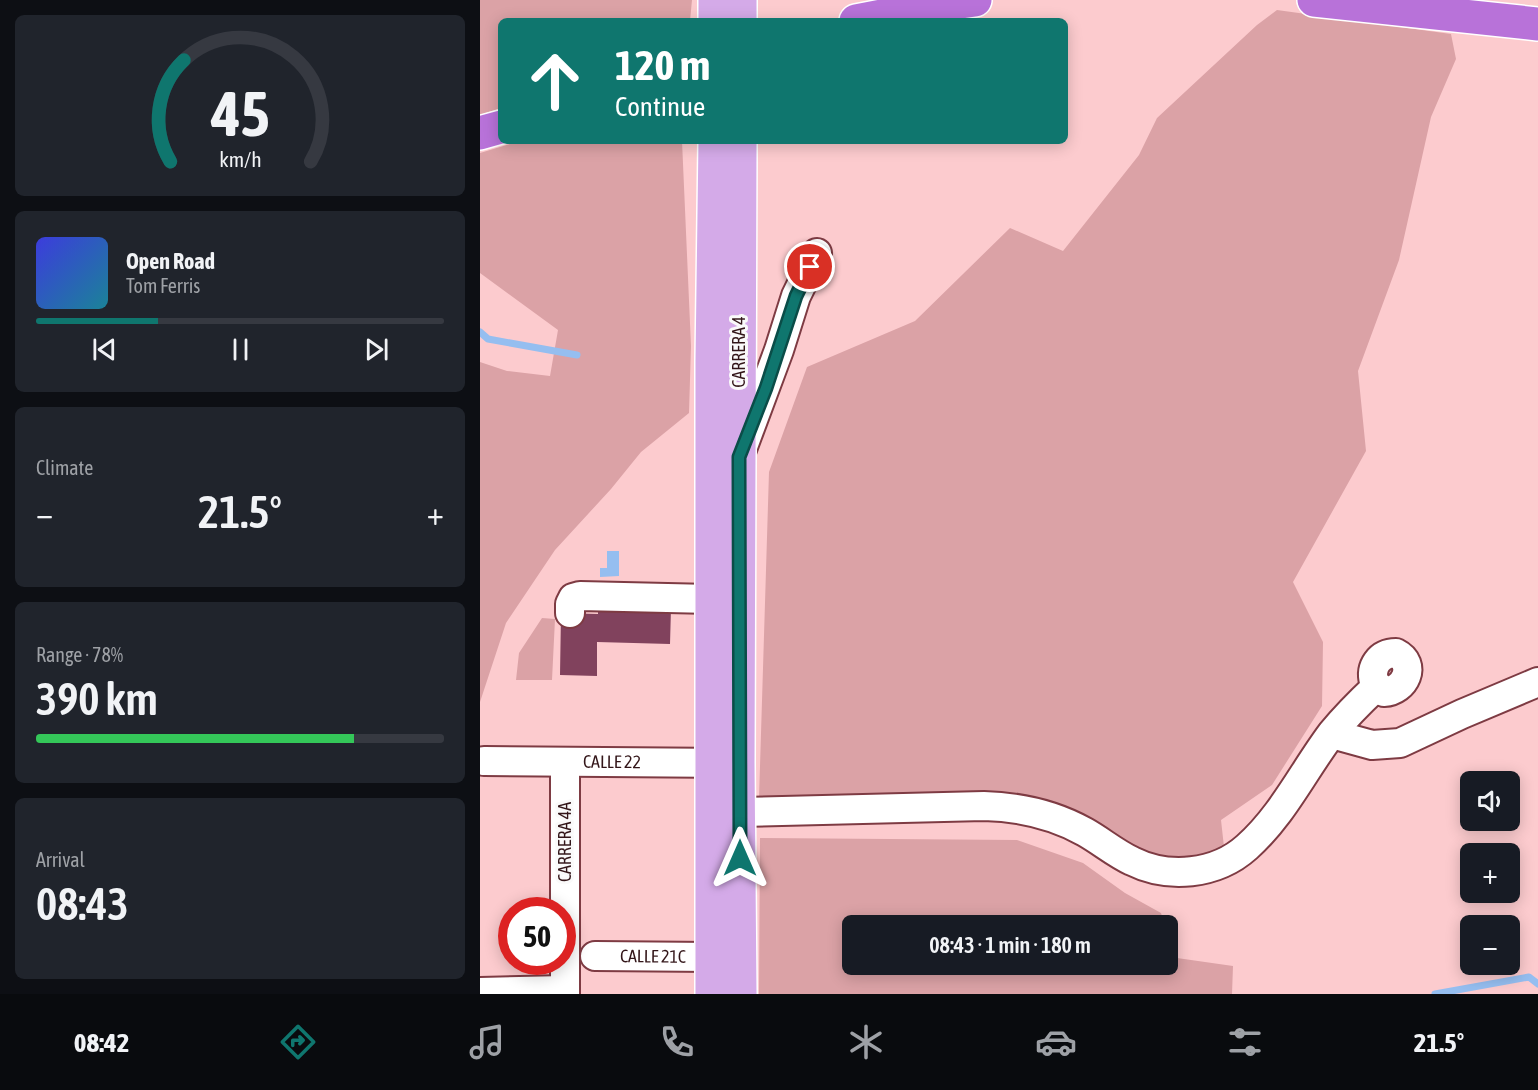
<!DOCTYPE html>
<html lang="en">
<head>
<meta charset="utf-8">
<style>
	:root { --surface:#171b24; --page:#20242c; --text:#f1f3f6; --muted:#9ea1a6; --line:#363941; --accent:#0f766e }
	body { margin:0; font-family:"Asap Condensed",sans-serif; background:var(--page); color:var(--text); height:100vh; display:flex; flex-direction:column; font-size:22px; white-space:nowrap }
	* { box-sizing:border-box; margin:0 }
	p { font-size:20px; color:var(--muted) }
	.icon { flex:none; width:33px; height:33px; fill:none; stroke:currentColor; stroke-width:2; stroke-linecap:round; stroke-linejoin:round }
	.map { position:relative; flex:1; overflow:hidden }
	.sheet { display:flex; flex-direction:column; gap:15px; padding:15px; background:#0d0f14; width:480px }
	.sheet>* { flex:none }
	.banner { position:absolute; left:18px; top:18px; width:570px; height:126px; border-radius:9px; box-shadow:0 3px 15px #0003; background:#0f766e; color:#fff; overflow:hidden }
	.buttons { position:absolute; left:980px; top:771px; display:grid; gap:12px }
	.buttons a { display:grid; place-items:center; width:60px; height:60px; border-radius:9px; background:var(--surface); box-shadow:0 3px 15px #0003; font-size:30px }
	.speed { position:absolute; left:18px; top:897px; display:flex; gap:12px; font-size:30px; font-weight:700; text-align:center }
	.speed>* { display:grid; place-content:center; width:78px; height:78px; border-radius:50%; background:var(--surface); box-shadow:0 3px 15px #0003; line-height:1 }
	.speed .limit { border:9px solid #d22; background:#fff; color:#111 }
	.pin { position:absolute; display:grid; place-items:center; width:51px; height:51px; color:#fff; margin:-26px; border:3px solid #fff; border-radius:50%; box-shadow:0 2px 6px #0007 }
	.me { position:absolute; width:66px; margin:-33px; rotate:0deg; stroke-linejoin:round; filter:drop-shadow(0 0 4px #0008) }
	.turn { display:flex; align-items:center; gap:21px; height:126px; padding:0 18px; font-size:27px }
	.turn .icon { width:78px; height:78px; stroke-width:2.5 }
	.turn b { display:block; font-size:42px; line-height:51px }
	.big { font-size:45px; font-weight:600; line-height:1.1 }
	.sheet .tile { flex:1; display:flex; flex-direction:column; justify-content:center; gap:9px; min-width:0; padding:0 21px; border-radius:9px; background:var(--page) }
	.sheet .dial { align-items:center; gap:0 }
	.dial svg { height:156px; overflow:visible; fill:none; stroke:var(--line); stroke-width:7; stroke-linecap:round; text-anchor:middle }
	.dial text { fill:var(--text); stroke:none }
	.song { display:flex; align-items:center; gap:18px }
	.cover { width:72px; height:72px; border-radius:9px; background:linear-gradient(135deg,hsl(240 70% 55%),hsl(190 70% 35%)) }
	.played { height:6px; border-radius:3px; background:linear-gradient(90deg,var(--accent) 30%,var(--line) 30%) }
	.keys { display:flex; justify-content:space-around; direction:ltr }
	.heat { display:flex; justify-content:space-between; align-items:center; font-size:33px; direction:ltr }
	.charge { height:9px; border-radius:4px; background:linear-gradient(90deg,#34c759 78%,var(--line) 0) }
	.trip { position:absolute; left:362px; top:915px; width:336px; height:60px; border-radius:9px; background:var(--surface); box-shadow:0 3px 15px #0003; font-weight:600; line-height:60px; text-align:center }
	.menu { display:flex; height:96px; justify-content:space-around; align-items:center; background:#090b0e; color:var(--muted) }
	.menu .icon { width:42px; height:42px }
	.menu .active { color:var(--accent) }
	.menu b { font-size:27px; color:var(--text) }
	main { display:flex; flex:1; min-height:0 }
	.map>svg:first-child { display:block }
</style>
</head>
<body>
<main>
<section class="sheet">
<div class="tile dial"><svg viewBox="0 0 100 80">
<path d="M14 69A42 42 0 1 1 86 69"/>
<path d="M14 69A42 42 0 0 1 21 17" stroke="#0f766e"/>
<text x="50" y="56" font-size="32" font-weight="700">45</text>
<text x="50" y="72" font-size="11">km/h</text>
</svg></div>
<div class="tile">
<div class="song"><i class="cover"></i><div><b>Open Road</b><p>Tom Ferris</p></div></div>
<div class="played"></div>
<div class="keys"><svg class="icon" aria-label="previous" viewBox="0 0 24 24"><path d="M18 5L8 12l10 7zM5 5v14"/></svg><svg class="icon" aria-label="pause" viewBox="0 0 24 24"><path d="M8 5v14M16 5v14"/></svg><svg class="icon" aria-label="next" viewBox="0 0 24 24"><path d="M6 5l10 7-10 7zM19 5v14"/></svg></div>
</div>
<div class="tile"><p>Climate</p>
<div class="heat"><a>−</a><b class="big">21.5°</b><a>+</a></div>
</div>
<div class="tile"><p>Range · 78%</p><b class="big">390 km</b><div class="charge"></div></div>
<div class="tile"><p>Arrival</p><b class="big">08:43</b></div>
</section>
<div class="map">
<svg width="1058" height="994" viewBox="0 0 1058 994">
	<rect width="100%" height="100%" fill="#fccbce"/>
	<path fill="#dba2a6" d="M0 0H212L210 21H21V108L0 115Z
		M797 10 971 34 976 59 951 117 919 260 878 371 886 451 813 582 843 642 842 706 792 785 741 820 744 847 726 868 667 860 577 809 279 799 289 472 327 367 435 321 530 228 583 251 659 155 677 118 777 25Z
		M40 141H202L211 346 209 413 161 452 131 489 75 550 26 623 0 702V362L27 371 70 376 78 330 0 273V153Z
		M62 618 75 619 72 680H36L39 653Z
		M280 838 537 840 603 863 645 893 681 913 685 925 372 926V964H687V931L697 958 753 966 752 994H279Z"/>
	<path fill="#95bef0" d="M127 551H139V576L120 577V568H127Z"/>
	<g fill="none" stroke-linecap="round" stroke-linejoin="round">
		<path stroke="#95bef0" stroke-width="7" d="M0 332 8 339 97 355
			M955 994 1049 977 1058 984"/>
	</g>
	<path fill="#81425d" d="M191 608 190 644 117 642V676L80 675 81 613 118 614V609Z"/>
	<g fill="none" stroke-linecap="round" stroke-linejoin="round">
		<defs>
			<g id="minor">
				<path d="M261 452 299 350 316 296 337 253"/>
				<path d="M90 613V604L93 598 100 596 231 599"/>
				<path d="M916 653C938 664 925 691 904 692L894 682C890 667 899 653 916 653Z"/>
				<path d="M852 734 892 745 920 743 982 714 1058 682"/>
				<path id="s1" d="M4 761 253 763"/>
				<path d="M85 762V994"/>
				<path d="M260 812 504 806C541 807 573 814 605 832 621 841 635 853 652 861 688 879 736 875 767 847 803 815 824 770 852 733 866 716 881 701 896 687"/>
				<path id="s2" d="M115 956 232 957"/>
				<path d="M0 992 85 990"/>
			</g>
			<path id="major" d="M235 0V21
				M260 21V0
				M260 141 258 763 260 994
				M232 994V361L235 141"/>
			<path id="highway" d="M834 0 1058 24
				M376 21 453 6 495 0
				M0 133 21 127"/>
		</defs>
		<use href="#minor" stroke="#7e3b43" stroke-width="32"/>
		<use href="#major" stroke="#fff" stroke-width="36"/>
		<use href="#highway" stroke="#fff" stroke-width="36"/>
		<use href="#minor" stroke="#fff" stroke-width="28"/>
		<use href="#major" stroke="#d4aae8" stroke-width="33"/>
		<use href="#highway" stroke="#b872d9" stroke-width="33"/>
	</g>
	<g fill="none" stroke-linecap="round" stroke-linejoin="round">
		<defs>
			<path id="route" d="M260 858 259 457 286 388 316 296 330 267"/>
		</defs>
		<use href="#route" stroke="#0a4d48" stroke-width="15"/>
		<use href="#route" stroke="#0f766e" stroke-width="10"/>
	</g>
	<g text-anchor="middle" stroke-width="6" stroke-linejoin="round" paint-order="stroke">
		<g font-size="18" fill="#331619" stroke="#fafafa">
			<text transform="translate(259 352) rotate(-90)" y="6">CARRERA 4</text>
			<text dy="6" stroke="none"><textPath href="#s1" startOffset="128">CALLE 22</textPath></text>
			<text transform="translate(85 842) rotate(-90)" y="6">CARRERA 4A</text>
			<text dy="6" stroke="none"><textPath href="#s2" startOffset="58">CALLE 21C</textPath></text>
		</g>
	</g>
</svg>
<div class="buttons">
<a><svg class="icon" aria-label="sound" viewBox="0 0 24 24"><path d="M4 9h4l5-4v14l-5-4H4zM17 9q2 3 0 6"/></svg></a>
<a>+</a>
<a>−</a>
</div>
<div class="speed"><div class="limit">50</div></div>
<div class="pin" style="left:330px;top:267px;background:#d93025"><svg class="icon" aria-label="arrive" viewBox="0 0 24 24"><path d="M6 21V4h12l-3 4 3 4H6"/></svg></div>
<svg class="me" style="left:260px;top:858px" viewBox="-20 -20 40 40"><path d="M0-17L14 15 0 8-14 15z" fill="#0f766e" stroke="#fff" stroke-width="4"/></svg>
<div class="trip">08:43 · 1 min · 180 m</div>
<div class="banner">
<div class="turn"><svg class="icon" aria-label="ahead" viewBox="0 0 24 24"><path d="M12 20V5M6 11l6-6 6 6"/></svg><div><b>120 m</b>Continue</div></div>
</div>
</div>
</main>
<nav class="menu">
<b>08:42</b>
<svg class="icon active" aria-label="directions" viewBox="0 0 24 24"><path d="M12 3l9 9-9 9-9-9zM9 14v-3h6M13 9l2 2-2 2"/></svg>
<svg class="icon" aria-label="music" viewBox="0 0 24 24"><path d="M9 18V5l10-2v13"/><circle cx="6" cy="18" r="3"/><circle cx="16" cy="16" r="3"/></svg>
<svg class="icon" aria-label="phone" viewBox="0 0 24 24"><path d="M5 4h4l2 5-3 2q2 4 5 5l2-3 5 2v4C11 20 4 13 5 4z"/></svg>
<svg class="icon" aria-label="climate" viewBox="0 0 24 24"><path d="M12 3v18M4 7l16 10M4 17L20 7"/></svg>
<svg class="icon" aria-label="car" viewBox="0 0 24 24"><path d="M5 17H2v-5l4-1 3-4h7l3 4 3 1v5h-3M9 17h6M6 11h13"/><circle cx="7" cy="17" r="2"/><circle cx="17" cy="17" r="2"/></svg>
<svg class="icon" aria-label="filters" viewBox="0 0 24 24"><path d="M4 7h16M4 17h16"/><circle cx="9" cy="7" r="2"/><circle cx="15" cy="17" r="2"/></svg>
<b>21.5°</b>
</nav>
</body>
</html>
